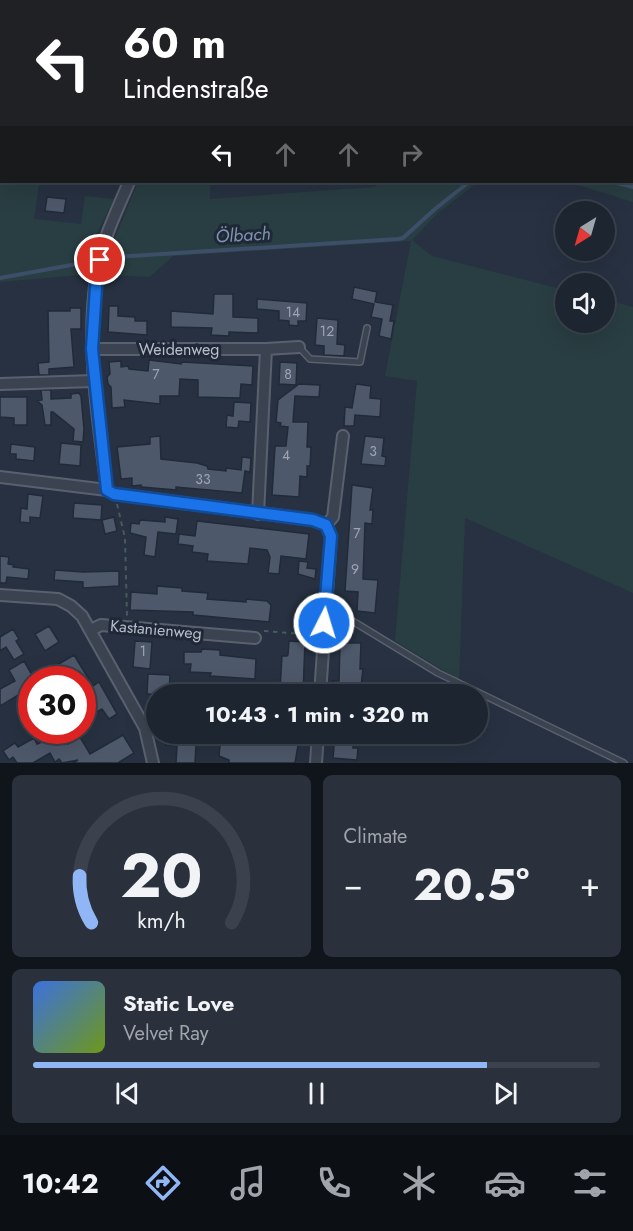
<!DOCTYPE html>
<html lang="en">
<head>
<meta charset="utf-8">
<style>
	:root { --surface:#1d2531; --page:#2a313d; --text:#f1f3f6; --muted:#a0a5ab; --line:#3b424d; --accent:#91b6f6 }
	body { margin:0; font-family:Jost,sans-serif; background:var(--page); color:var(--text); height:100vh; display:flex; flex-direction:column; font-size:22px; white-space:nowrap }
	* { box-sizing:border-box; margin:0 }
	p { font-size:20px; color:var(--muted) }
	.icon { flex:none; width:33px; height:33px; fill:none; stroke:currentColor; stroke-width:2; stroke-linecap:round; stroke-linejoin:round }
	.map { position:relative; height:763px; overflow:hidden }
	.panel { display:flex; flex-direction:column; gap:12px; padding:12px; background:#10141b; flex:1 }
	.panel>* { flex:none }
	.hud { position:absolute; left:0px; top:0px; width:633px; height:183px; box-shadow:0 6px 24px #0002,0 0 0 2px var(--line); background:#202124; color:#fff; overflow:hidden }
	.needle { width:39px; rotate:217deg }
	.buttons { position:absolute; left:555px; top:201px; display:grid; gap:12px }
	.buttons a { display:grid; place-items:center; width:60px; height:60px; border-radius:50%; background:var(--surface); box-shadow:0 6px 24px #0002,0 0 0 2px var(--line); font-size:30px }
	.speed { position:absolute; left:18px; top:666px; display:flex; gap:12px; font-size:30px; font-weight:700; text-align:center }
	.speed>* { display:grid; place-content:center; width:78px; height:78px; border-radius:50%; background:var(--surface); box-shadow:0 6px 24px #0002,0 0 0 2px var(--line); line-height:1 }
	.speed .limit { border:9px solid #d22; background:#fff; color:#111 }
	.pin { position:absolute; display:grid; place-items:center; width:51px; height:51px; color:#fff; margin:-26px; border:3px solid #fff; border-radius:50%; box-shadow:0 2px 6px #0007 }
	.me { position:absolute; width:66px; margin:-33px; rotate:5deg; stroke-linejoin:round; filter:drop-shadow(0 0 4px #0008) }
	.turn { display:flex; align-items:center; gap:21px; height:126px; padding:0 24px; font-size:27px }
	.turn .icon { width:78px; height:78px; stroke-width:2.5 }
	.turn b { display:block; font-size:42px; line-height:51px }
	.lanes { display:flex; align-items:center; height:57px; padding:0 24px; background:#0003; justify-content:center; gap:30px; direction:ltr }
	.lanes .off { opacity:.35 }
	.big { font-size:45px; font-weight:700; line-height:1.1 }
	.panel .tile { flex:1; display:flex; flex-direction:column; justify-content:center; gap:9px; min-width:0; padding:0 21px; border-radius:9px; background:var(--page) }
	.panel .dial { align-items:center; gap:0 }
	.dial svg { height:156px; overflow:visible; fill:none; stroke:var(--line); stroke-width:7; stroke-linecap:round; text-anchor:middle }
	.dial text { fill:var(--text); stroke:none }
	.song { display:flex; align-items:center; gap:18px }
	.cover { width:72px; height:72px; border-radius:9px; background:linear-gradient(135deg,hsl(220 70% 55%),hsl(80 70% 35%)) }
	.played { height:6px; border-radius:3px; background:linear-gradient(90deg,var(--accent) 80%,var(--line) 80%) }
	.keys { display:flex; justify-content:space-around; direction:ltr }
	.heat { display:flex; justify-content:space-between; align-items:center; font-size:33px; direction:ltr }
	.panel .tiles { flex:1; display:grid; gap:12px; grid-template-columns:1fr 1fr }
	.tile:last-child { grid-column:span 2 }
	.trip { position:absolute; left:146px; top:684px; width:342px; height:60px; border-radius:30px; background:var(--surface); box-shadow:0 6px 24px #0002,0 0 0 2px var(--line); font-weight:700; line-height:60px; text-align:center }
	.tabs { display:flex; height:96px; justify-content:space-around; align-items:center; background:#0c0f14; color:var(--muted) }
	.tabs .icon { width:42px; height:42px }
	.tabs .active { color:var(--accent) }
	.tabs b { font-size:27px; color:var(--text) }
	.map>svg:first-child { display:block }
</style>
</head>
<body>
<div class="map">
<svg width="633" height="763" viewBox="0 0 633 763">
	<rect width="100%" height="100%" fill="#273141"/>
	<path fill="#293e42" d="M632 134 633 202 568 182H632Z
		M0 181 39 184 34 219 81 224 85 196 114 199 85 257 80 275 0 282Z
		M138 182H210V199L374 187 382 182H478L438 213 412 240 432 256 565 290 566 322H604L605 299 633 307V593L465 518 459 680 395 641 417 381 385 376 411 241 173 256 150 277 105 275 108 255Z"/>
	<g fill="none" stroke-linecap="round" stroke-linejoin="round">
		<path stroke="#3d4e69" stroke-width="4" d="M613 182 633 187
			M0 278 115 257 398 239 403 238 435 209 469 182"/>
	</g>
	<path fill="#4d586a" stroke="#212a38" stroke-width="1.5" d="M47 197 66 199 64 213 45 211Z
		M354 287 377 292 375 302 393 305 390 321H394L391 339 379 336 382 319 371 317 374 304 352 299Z
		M214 294H233V317L258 318V333L229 332V336L211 335 212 328 171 327V311L213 314Z
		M257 299 307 303 306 321H298V326L289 325V321L279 320V311L257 309Z
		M109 306H118V316L135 317V321H147V335L108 332Z
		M70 308H81V329H71L74 367 49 369V375H39L38 363 49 362 48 311H70Z
		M317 318 338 320 337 344 345 345 344 356 324 355V346L315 345Z
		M149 360 181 364 182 362 253 366 252 385 241 384 240 398 198 397V380L180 379 179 396H160V404L124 400 125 407 112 408 111 387 108 384 107 377 110 374 109 362 121 361V367L128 366 129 369 148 371Z
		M280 362 297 363 296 385 279 384Z
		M299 384 320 385 319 397 295 396 293 422H308L307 447H311L310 466H307V477L300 476 299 497 272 495 275 446H286L288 427 280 426 281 423 276 422 278 400Z
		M356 384 371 386 370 398 381 399 380 417 355 415 354 426H344L345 407 352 408Z
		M41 390H51V399L71 398V394L79 393 81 396 84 429 83 442 73 441 74 429 53 412H51V425H45L42 405 37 401 42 400Z
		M0 397H27V425H14V418L0 417Z
		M234 402 251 403 250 422 239 421 238 428 226 427 227 415 233 416Z
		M160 436 161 459 197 463 207 466 208 469 226 471V468L241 470 242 457 251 458 250 472 245 471 242 493 176 487V490L142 487 141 485 132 486V478L121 479 117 447 150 444V437Z
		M365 436 384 438 382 456 386 457 385 466 361 464Z
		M61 443 81 445 80 466 59 464Z
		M11 444 35 447 34 461 16 459V454H10Z
		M352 485 373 488 370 510H373L372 524 365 523 363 579 378 580 375 613 357 611 358 592 345 591Z
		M28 494 43 496 40 518 30 517V523L20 522 21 508 27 509Z
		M74 503 102 505 101 520 73 518Z
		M114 517 117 531 105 534 102 520Z
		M165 517 178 519 176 534 158 532 155 557 144 555 146 537 130 533 131 523 139 524 140 520 165 522Z
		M197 521 309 534 306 559 281 556 279 574 268 573 270 557 267 550 250 548 248 564 207 561 208 554 192 552 193 546 178 544 179 534 195 536Z
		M0 556 9 557 8 564 14 565 13 567 29 569 28 579 7 577 6 583H0Z
		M299 561 308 562 307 568 316 569 315 579 298 574Z
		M55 570 83 572 119 571V586L83 588V582L54 580Z
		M157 586 182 588V591L208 593 207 599 246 602V599L267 601 271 605 269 622 193 615V612L130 610 131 592 157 594Z
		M49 626 59 642 45 651 35 634Z
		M13 629 19 639 16 641 24 654 14 660 6 647 0 651V637Z
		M135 641 152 642 150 669 133 667Z
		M289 641 305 642 303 694H288V690L280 689 282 656H287L288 655Z
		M340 643H361L360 669H363L360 694H342V691L332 690 333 681H339Z
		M202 649 220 650V655L256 659 255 679 210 676 211 673 190 672 191 664H184V652H201Z
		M74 655 93 686 99 682 117 714 109 719 102 709 91 715 82 701V680H65L57 665Z
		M24 661 35 680H32V684L19 692 20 694 0 706V689L15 681 9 670Z
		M148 674 170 675 169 694H147Z
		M62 734 68 744 80 737 90 754 123 735 134 753 118 763H73L78 760 62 763 59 759 55 762 50 753 33 763H17L13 757 9 760 3 751 15 743 18 747 34 738 37 744Z
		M221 734 231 735 230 742 254 744V734H300L295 763H229V760L219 756Z
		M335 734H354L353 748H358L357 760 333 758Z
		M167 735 185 737 184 744 196 745 195 763H176L177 746 166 745Z"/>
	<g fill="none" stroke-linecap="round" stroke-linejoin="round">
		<defs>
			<path id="service" d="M299 347 310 359 360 362 367 328
				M327 610 336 611 438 673 624 763"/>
			<path id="minor" d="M312 0 318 2
				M163 2V0
				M632 61H633
				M0 106H2
				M92 349H266L299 347
				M0 384 94 381
				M0 477 107 490 114 494 313 520 326 525
				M107 490C98 418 85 344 97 272 102 240 117 211 129 182
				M258 514 266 349
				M326 525 333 517 343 436
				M0 595 58 599 71 606 82 616 145 728 153 763
				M91 630 101 625 255 638
				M320 694 331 536 326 525
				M316 763 318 734"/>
		</defs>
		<use href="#service" stroke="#59616e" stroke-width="8"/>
		<use href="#minor" stroke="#59616e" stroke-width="14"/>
		<path stroke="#475b5f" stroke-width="2" stroke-dasharray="4.5 4.5" stroke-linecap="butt" d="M117 504 125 538 127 617
			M264 631 315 635"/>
		<use href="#service" stroke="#3b4351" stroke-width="5"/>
		<use href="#minor" stroke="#3b4351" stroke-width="10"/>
	</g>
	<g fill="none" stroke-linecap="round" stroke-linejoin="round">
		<defs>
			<path id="route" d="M100 260 97 272 92 349 107 490 114 494 313 520 326 525 331 536 324 623"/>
		</defs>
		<use href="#route" stroke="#114b97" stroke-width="15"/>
		<use href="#route" stroke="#1a73e8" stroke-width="10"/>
	</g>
	<g text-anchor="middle" stroke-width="6" stroke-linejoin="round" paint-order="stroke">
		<g font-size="14" fill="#9da4b3">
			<text x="293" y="317">14</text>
			<text x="327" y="336">12</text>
			<text x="156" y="379">7</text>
			<text x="288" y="379">8</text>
			<text x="373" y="456">3</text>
			<text x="286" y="460">4</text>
			<text x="203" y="484">33</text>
			<text x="357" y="538">7</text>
			<text x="355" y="574">9</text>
			<text x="143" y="656">1</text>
		</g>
		<g font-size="16" fill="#b8becb" stroke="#1f2836">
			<text x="179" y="355">Weidenweg</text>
			<text transform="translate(156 629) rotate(5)" y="6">Kastanienweg</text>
		</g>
		<g font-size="18" font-style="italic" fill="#8094b2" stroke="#1f2836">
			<text transform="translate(243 235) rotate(-3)" y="6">Ölbach</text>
		</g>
	</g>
</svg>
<div class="buttons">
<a><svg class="needle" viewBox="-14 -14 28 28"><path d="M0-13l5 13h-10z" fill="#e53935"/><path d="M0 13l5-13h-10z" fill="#a0a5ab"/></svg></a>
<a><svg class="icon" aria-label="sound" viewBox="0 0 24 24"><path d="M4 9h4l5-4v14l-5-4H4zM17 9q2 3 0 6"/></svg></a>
</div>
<div class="speed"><div class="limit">30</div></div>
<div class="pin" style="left:100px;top:260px;background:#d93025"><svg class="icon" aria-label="arrive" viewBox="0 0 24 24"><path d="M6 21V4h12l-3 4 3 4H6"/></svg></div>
<svg class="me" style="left:324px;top:623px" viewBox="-20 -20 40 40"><circle r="17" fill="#1a73e8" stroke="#fff" stroke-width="3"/><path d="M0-11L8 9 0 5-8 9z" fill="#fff"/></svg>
<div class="trip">10:43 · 1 min · 320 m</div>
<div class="hud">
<div class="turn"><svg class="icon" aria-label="left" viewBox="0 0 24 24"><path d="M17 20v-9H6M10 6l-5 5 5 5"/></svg><div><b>60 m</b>Lindenstraße</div></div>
<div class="lanes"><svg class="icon" aria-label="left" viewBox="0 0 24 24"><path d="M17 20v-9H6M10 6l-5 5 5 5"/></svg><svg class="icon off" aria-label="ahead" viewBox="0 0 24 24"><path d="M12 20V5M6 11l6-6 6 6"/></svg><svg class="icon off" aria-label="ahead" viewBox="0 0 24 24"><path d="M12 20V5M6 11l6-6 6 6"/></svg><svg class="icon off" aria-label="right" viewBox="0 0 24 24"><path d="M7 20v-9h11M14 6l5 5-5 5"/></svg></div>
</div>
</div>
<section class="panel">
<div class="tiles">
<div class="tile dial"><svg viewBox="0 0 100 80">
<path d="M14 69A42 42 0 1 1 86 69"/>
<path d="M14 69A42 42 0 0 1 8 45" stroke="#91b6f6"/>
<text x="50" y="56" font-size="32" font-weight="700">20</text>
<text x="50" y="72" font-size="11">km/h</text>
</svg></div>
<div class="tile"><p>Climate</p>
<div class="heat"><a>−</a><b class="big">20.5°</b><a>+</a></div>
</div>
<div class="tile">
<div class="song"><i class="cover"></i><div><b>Static Love</b><p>Velvet Ray</p></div></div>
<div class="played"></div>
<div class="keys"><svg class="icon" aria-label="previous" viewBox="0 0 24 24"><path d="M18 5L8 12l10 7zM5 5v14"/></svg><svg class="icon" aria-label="pause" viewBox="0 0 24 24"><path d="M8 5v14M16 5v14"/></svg><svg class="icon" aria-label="next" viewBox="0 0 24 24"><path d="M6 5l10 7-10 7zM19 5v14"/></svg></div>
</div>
</div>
</section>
<nav class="tabs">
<b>10:42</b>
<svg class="icon active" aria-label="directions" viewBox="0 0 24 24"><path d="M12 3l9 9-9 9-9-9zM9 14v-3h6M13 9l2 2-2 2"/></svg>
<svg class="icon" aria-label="music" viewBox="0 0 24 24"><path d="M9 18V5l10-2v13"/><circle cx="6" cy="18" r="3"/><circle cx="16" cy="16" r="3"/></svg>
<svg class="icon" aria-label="phone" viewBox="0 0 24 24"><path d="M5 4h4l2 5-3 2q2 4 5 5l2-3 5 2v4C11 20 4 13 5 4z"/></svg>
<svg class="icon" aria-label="climate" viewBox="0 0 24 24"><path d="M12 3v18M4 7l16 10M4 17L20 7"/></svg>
<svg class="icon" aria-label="car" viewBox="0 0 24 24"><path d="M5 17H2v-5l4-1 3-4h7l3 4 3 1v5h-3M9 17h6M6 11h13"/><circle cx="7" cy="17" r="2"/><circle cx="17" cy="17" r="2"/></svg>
<svg class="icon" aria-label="filters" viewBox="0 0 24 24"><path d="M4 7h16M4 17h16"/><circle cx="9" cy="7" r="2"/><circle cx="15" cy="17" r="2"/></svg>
</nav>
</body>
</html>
